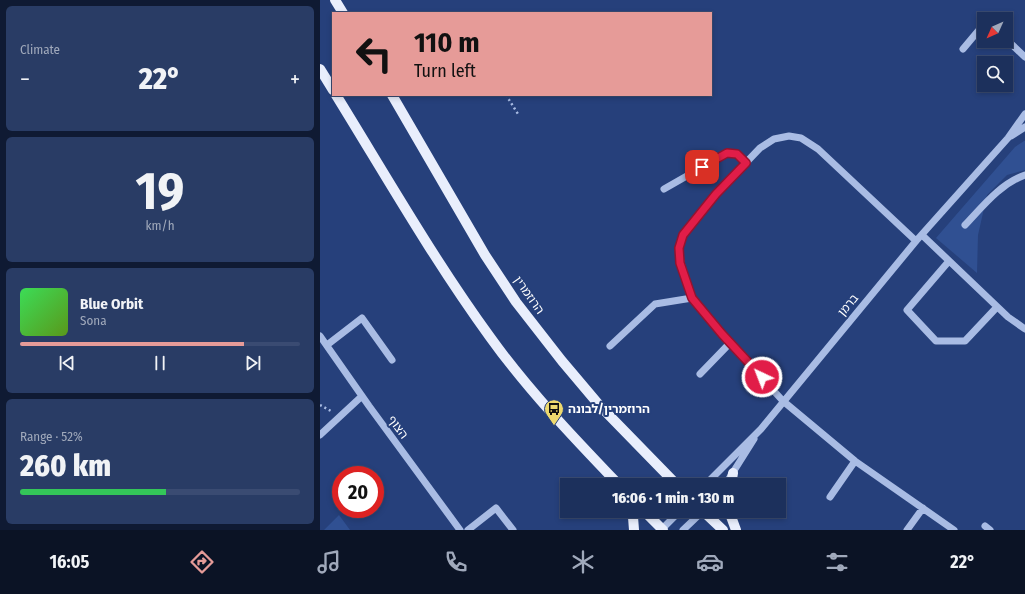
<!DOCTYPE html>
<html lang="en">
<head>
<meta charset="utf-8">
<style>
	:root { --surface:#1c305c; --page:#293c65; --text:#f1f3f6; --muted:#a0a9bb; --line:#3a4b72; --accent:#e69b98 }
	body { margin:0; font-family:"Fira Sans Condensed","Noto Sans Hebrew",sans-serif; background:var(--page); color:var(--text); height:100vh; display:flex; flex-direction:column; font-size:15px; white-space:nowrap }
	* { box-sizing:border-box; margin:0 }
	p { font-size:13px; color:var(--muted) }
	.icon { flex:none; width:22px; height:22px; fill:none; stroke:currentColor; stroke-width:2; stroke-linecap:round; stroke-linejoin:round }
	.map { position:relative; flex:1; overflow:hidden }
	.sheet { display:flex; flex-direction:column; gap:6px; padding:6px; background:#0f1a33; width:320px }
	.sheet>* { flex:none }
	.hud { position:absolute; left:12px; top:12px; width:380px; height:84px; border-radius:0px; box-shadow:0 2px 6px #0003,0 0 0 1px var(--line); background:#e69b98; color:#111; overflow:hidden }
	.needle { width:26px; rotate:225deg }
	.buttons { position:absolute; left:657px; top:12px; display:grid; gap:8px }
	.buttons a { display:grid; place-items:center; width:36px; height:36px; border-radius:0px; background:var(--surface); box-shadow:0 2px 6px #0003,0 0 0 1px var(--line); font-size:20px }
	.speed { position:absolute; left:12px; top:466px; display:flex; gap:8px; font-size:20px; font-weight:700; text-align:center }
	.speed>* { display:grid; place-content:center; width:52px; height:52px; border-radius:50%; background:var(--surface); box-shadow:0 2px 6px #0003,0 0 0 1px var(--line); line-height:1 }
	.speed .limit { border:6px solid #d22; background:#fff; color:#111 }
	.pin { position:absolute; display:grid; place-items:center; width:34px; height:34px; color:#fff; margin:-17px; border-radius:8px; box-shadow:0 2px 6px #0006 }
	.me { position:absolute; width:44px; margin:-22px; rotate:317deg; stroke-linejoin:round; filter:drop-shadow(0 0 3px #0008) }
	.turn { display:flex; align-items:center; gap:14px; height:84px; padding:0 16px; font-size:18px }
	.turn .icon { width:52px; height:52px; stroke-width:2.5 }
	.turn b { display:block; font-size:28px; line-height:34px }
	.big { font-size:30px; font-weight:800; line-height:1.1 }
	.sheet .tile { flex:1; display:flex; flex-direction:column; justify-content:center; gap:6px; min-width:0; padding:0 14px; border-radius:6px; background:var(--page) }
	.sheet .dial { align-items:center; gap:0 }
	.dial b { font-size:52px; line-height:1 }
	.song { display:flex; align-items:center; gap:12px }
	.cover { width:48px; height:48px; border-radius:6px; background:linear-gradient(135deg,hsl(130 70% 55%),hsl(90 70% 35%)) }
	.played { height:4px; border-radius:2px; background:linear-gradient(90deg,var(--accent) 80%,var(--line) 80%) }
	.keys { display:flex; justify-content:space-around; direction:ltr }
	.heat { display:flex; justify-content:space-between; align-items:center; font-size:22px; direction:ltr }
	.charge { height:6px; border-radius:3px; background:linear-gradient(90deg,#34c759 52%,var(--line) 0) }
	.trip { position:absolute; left:240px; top:478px; width:226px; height:40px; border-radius:0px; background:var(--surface); box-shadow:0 2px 6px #0003,0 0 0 1px var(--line); font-weight:800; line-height:40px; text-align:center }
	.tabs { display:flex; height:64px; justify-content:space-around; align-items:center; background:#0b1325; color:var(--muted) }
	.tabs .icon { width:28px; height:28px }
	.tabs .active { color:var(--accent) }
	.tabs b { font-size:18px; color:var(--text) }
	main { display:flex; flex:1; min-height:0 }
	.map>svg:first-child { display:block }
</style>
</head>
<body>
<main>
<section class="sheet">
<div class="tile"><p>Climate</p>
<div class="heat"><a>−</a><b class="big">22°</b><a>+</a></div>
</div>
<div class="tile dial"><b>19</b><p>km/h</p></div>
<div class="tile">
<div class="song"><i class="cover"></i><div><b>Blue Orbit</b><p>Sona</p></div></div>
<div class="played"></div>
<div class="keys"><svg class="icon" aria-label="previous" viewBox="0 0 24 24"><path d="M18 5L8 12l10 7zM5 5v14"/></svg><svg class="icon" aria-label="pause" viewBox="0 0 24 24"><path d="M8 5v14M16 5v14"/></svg><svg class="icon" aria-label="next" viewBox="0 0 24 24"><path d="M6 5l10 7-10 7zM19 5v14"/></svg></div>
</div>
<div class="tile"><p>Range · 52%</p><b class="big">260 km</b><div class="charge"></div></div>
</section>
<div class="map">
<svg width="705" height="530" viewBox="0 0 705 530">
	<rect width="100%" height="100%" fill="#26407b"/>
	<path fill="#305092" d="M704 141H705V170L687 175 667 195 658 235 657 273 616 238 695 147Z
		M19 515 30 530H4Z"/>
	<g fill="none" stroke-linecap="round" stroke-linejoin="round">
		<path stroke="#a9bce4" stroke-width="2.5" stroke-dasharray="2 3" stroke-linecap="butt" d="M186 95 198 114
			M0 405 11 411"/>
		<path stroke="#a9bce4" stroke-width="7" d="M686 39 705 57
			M643 49 664 24
			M691 136 705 127
			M344 189 407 153 417 154 426 163
			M645 225C663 206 680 184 705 175
			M602 235 688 317 705 329
			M596 241 498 149 481 138 469 136 454 139 440 148 396 194 363 235 359 248 361 263 372 298 402 334 463 401 535 461 634 530
			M629 261 587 310 616 341H645L677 307
			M0 336 49 406 140 530
			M7 345 42 318 72 360
			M290 346 335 304 372 298
			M380 374 410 343
			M0 435 42 396
			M385 485 441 429 596 241 688 138 705 114
			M405 485 434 439
			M510 497 535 461
			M665 526 670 530
			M148 530 176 508 193 530
			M341 530 360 511
			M363 530 383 511
			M587 530 603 508"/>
		<path stroke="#e9eefc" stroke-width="10" d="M15 0 23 13
			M0 69 13 90
			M16 95C66 176 114 260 170 337 208 390 254 438 299 485
			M72 95 165 255 196 302 242 361 280 406 357 485
			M411 485 413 473
			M310 511 313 517 314 530
			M324 511 343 530
			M383 511 403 530
			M409 511 416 530"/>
	</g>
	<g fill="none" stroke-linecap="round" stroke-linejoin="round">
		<defs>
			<path id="route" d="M382 167 407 153 417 154 426 163 396 194 363 235 359 248 360 263 372 298 402 334 442 377"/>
		</defs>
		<use href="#route" stroke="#92132f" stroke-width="10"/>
		<use href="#route" stroke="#e11d48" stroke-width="7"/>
	</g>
	<defs>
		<symbol id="bus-pin" viewBox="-11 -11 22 30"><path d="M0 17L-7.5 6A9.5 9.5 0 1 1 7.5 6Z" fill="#edd96e" stroke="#26407b"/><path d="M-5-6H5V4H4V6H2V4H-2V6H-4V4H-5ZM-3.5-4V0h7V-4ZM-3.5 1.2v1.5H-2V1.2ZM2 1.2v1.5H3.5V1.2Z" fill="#111"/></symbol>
	</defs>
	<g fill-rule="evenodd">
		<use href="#bus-pin" x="223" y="398" width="22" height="30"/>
	</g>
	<g text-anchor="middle" stroke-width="4" stroke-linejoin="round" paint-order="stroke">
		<g font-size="12" fill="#fff" stroke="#26407b">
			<text transform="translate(209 295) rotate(55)" y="4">הרוזמרין</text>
			<text transform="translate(528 305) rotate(-50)" y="4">ברמן</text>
			<text transform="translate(78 427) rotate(54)" y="4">הצוף</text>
		</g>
		<g font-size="12" font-weight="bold" fill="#fff" stroke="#26407b" text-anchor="start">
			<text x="248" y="413">הרוזמרין/לבונה</text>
		</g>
	</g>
</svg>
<div class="buttons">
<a><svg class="needle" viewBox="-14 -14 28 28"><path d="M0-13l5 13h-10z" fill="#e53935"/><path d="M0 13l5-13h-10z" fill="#a0a9bb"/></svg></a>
<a><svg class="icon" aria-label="search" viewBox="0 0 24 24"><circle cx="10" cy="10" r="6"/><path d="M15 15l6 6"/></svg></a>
</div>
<div class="speed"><div class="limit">20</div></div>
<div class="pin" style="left:382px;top:167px;background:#d93025"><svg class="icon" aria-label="arrive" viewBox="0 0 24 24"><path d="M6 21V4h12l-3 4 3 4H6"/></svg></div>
<svg class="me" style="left:442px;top:377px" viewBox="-20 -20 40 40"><circle r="17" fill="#e11d48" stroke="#fff" stroke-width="3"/><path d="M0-11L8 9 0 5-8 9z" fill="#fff"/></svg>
<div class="trip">16:06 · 1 min · 130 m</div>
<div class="hud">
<div class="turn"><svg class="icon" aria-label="left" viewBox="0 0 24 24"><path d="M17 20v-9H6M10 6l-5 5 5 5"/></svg><div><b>110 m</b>Turn left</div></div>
</div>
</div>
</main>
<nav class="tabs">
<b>16:05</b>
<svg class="icon active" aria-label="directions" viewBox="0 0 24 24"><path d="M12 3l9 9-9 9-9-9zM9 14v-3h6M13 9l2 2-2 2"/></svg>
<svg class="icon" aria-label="music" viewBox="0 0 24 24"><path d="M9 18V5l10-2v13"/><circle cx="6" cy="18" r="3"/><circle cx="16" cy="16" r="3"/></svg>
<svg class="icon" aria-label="phone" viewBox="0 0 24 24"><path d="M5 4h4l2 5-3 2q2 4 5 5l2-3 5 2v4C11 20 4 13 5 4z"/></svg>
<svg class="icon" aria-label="climate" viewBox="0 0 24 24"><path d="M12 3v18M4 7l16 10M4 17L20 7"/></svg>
<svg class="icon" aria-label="car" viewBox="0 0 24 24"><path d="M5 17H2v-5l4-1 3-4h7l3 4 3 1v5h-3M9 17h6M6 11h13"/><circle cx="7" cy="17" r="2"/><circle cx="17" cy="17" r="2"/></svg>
<svg class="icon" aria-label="filters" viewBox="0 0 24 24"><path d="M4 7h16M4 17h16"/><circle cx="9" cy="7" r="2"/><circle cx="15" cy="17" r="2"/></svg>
<b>22°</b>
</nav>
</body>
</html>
